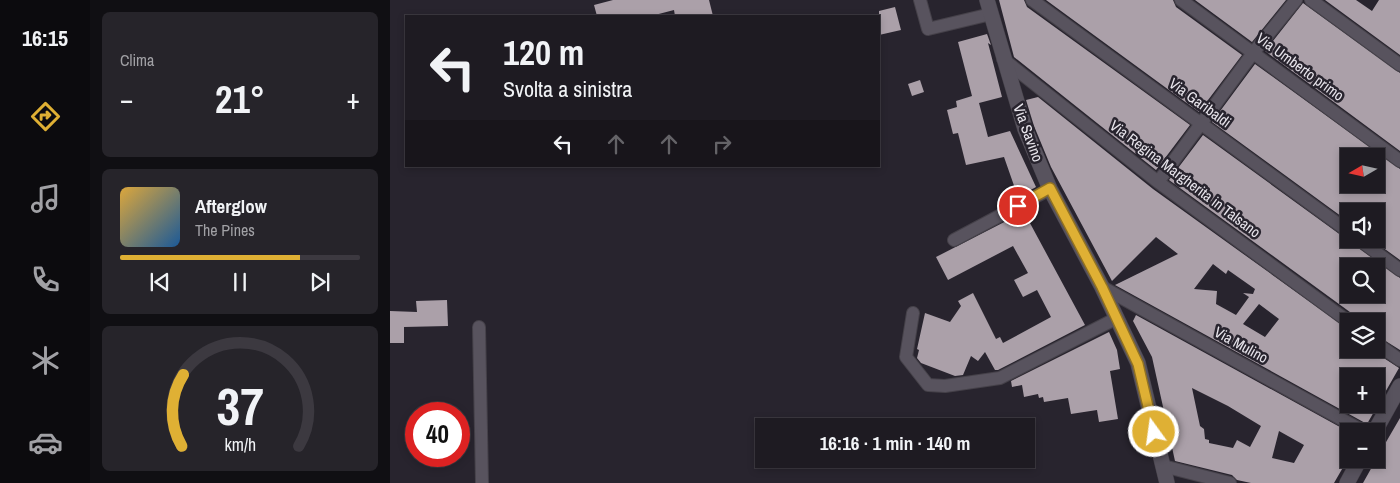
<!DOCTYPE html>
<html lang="it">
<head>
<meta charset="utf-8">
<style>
	:root { --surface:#1e1b22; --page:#26242a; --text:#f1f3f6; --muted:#a1a1a5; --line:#3c3940; --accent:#dfb034 }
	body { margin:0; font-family:"Archivo Narrow",sans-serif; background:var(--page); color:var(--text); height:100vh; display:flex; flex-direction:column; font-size:19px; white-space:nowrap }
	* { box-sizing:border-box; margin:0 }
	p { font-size:16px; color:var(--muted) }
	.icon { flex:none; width:28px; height:28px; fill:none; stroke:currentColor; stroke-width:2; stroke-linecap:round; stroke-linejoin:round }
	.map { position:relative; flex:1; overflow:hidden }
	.sheet { display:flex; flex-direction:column; gap:12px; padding:12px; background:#100f13; width:300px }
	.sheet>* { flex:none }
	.top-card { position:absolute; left:15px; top:15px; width:475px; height:152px; border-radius:0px; box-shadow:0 2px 8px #0003,0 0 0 1px var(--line); background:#1e1b22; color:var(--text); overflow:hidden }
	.needle { width:32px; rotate:261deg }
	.buttons { position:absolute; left:950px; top:148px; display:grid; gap:10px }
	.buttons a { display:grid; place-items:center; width:45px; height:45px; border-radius:0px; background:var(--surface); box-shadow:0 2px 8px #0003,0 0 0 1px var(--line); font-size:25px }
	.speed { position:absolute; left:15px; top:402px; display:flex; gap:10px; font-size:25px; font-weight:700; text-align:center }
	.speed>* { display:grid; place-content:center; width:65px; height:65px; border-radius:50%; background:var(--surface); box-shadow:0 2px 8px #0003,0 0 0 1px var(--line); line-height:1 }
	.speed .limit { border:8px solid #d22; background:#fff; color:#111 }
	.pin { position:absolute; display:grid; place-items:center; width:42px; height:42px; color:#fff; margin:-21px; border:2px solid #fff; border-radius:50%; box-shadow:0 1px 5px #0007 }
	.me { position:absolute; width:55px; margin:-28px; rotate:346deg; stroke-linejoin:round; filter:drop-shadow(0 0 4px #0008) }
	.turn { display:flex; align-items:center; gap:18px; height:105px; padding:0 15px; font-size:22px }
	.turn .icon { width:65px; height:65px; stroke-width:2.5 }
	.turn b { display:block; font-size:35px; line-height:42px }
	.lanes { display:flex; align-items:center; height:48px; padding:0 15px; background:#0003; justify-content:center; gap:25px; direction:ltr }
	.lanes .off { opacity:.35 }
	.big { font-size:38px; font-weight:700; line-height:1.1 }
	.sheet .tile { flex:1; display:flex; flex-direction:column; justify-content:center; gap:8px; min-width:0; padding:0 18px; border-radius:8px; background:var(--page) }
	.sheet .dial { align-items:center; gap:0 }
	.dial svg { height:130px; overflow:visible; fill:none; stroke:var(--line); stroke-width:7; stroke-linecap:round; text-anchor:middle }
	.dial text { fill:var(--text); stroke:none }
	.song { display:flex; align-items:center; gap:15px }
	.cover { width:60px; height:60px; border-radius:8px; background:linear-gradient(135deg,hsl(40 70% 55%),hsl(210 70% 35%)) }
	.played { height:5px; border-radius:2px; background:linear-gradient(90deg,var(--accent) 75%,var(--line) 75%) }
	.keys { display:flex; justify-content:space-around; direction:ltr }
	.heat { display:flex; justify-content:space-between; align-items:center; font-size:28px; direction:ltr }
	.trip { position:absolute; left:365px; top:418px; width:280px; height:50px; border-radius:0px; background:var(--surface); box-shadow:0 2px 8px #0003,0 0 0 1px var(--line); font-weight:700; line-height:50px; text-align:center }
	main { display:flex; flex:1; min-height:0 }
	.dock { display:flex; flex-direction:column; width:90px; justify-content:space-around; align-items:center; background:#0c0b0e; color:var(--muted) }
	.dock .icon { width:35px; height:35px }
	.dock .selected { color:var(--accent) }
	.dock b { font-size:22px; color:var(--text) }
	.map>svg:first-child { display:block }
</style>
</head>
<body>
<main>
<nav class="dock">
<b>16:15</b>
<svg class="icon selected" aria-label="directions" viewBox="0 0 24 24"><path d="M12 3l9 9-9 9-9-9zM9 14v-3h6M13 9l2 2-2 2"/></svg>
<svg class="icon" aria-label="music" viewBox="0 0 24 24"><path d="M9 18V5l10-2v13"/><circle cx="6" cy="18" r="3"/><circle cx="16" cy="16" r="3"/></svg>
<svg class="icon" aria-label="phone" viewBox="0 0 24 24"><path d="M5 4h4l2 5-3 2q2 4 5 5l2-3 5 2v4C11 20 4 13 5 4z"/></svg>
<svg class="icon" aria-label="climate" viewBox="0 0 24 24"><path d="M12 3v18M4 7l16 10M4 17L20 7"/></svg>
<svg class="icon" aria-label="car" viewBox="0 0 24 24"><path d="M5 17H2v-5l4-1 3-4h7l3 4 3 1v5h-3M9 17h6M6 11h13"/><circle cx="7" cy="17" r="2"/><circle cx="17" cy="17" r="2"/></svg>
</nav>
<section class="sheet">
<div class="tile"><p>Clima</p>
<div class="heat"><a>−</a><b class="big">21°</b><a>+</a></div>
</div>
<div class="tile">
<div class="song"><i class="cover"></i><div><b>Afterglow</b><p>The Pines</p></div></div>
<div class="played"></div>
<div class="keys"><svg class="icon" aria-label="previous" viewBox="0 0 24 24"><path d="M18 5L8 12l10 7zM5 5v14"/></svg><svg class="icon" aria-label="pause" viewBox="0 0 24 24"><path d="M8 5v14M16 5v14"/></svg><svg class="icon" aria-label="next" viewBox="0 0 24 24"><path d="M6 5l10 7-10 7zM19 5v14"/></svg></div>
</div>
<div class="tile dial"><svg viewBox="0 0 100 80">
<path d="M14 69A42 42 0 1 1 86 69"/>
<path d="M14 69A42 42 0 0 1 15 25" stroke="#dfb034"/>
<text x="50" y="56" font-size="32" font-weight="700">37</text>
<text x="50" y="72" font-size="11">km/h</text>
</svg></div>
</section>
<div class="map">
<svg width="1010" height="483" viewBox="0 0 1010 483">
	<rect width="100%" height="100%" fill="#28242e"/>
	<path fill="#aba0a9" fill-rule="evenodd" d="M223 0H319L323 16H285L284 10 261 16H207L204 5Z
		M609 0H634L637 7 800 125 766 170 624 57Z
		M656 0H783L786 7 852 55 809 112Z
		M805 0H896L862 42Z
		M935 0H966L982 11 989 0H1010V55Z
		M913 3 1010 73V151L875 51Z
		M505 7 511 30 489 35V11Z
		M597 34 601 45 598 43 612 97 589 103 598 137 620 131 646 187 628 197 614 157 576 165 568 133 563 134 557 110 567 107 566 101 582 96 568 42Z
		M865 64 1010 169V260L981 239H986V211H959V222L822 122ZM959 156H986V184H959Z
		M530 80 534 92 522 96 518 84Z
		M648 97 763 189 959 330V349H980L1009 368 977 424 725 285 788 254 766 237 722 281 661 167 644 126 636 100ZM823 264 836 274 838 270 865 289 863 294 853 293 859 297 846 315 826 304 827 291 804 289ZM869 304 889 319 875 337 853 324ZM959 376H986V404H959Z
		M813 135 1010 278V350L986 335V321H967L964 315 779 180ZM959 266H986V294H959Z
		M634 212 695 325 608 370H605L595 352 588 361 581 356 573 375 565 376 531 363 527 358 529 350 527 349 535 313 560 322 571 306 568 301 583 293 606 339 610 337 613 343 661 317 647 290 633 297 624 280 638 273 623 246 558 280 546 257Z
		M57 300 58 326 14 327V343H0V311L27 312 26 301Z
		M746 315 959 432V457L944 483H861L847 480 842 475 785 461 762 357 743 321ZM802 388 838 406 871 426 860 447 847 440 843 448 819 443V440L815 439 814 429 810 426ZM889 431 914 445 904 463 882 458Z
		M719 332 727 350 730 369 720 371 728 419 709 422 707 410 681 414 678 398 654 402 653 397 649 398 648 394 634 397 632 385 622 387 621 381Z
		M1010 418V483H973L992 449Z"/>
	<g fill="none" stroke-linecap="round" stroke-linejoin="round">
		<defs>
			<path id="minor" d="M530 0 538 29 601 14
				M642 0 959 232
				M791 0 1010 161
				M921 0 1010 65
				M613 59 768 182 959 322
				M768 182 863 53 906 0
				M968 239 1010 270
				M564 240 660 189
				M712 287 973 431
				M523 313 516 357 538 385 555 386 610 378 727 318
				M89 327 92 483
				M986 343 1010 360
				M773 466 840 483"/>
			<path id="tertiary" d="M597 0 635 129 660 189 712 287 748 363 777 483
				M985 431 1010 386
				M957 483 970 459"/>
		</defs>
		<use href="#minor" stroke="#454149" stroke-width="14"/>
		<use href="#tertiary" stroke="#454149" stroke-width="16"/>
		<use href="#minor" stroke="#58535e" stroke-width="12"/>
		<use href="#tertiary" stroke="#58535e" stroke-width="15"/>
	</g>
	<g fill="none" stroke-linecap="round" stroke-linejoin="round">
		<defs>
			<path id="route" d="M628 206 660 188 712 287 748 364 764 432"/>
		</defs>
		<use href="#route" stroke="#917222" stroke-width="12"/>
		<use href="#route" stroke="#dfb034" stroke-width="9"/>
	</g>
	<g text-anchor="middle" stroke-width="5" stroke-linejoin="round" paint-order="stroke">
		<g font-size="15" fill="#e8e5ec" stroke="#28242e">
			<text transform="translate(910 67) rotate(36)" y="5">Via Umberto primo</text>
			<text transform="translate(810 103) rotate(36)" y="5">Via Garibaldi</text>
			<text transform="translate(638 133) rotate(70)" y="5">Via Savino</text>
			<text transform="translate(795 179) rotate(37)" y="5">Via Regina Margherita in Talsano</text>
			<text transform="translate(851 345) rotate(29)" y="5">Via Mulino</text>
		</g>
	</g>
</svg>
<div class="buttons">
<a><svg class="needle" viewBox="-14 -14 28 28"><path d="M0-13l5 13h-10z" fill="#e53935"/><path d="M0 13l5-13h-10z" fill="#a1a1a5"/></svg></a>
<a><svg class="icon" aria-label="sound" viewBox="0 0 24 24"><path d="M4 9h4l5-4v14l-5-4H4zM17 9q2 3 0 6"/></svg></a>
<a><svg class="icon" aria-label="search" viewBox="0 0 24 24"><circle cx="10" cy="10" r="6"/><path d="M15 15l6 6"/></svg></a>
<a><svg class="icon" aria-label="layers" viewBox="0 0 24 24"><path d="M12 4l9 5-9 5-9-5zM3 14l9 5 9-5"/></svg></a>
<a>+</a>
<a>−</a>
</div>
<div class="speed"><div class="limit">40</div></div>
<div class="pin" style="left:628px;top:206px;background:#d93025"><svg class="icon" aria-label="arrive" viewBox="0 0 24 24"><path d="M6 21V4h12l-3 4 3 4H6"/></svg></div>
<svg class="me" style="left:764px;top:432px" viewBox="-20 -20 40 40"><circle r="17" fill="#dfb034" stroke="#fff" stroke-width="3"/><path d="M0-11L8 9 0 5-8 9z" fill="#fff"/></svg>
<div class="trip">16:16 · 1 min · 140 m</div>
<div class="top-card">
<div class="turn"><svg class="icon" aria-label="left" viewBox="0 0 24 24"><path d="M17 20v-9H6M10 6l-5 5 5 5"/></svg><div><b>120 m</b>Svolta a sinistra</div></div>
<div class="lanes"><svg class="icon" aria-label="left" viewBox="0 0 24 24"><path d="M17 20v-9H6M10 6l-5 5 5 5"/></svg><svg class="icon off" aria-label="ahead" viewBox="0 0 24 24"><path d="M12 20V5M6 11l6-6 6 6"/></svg><svg class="icon off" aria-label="ahead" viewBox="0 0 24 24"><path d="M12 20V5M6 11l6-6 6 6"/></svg><svg class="icon off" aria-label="right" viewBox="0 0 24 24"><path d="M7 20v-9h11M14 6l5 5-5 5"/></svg></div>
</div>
</div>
</main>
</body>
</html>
